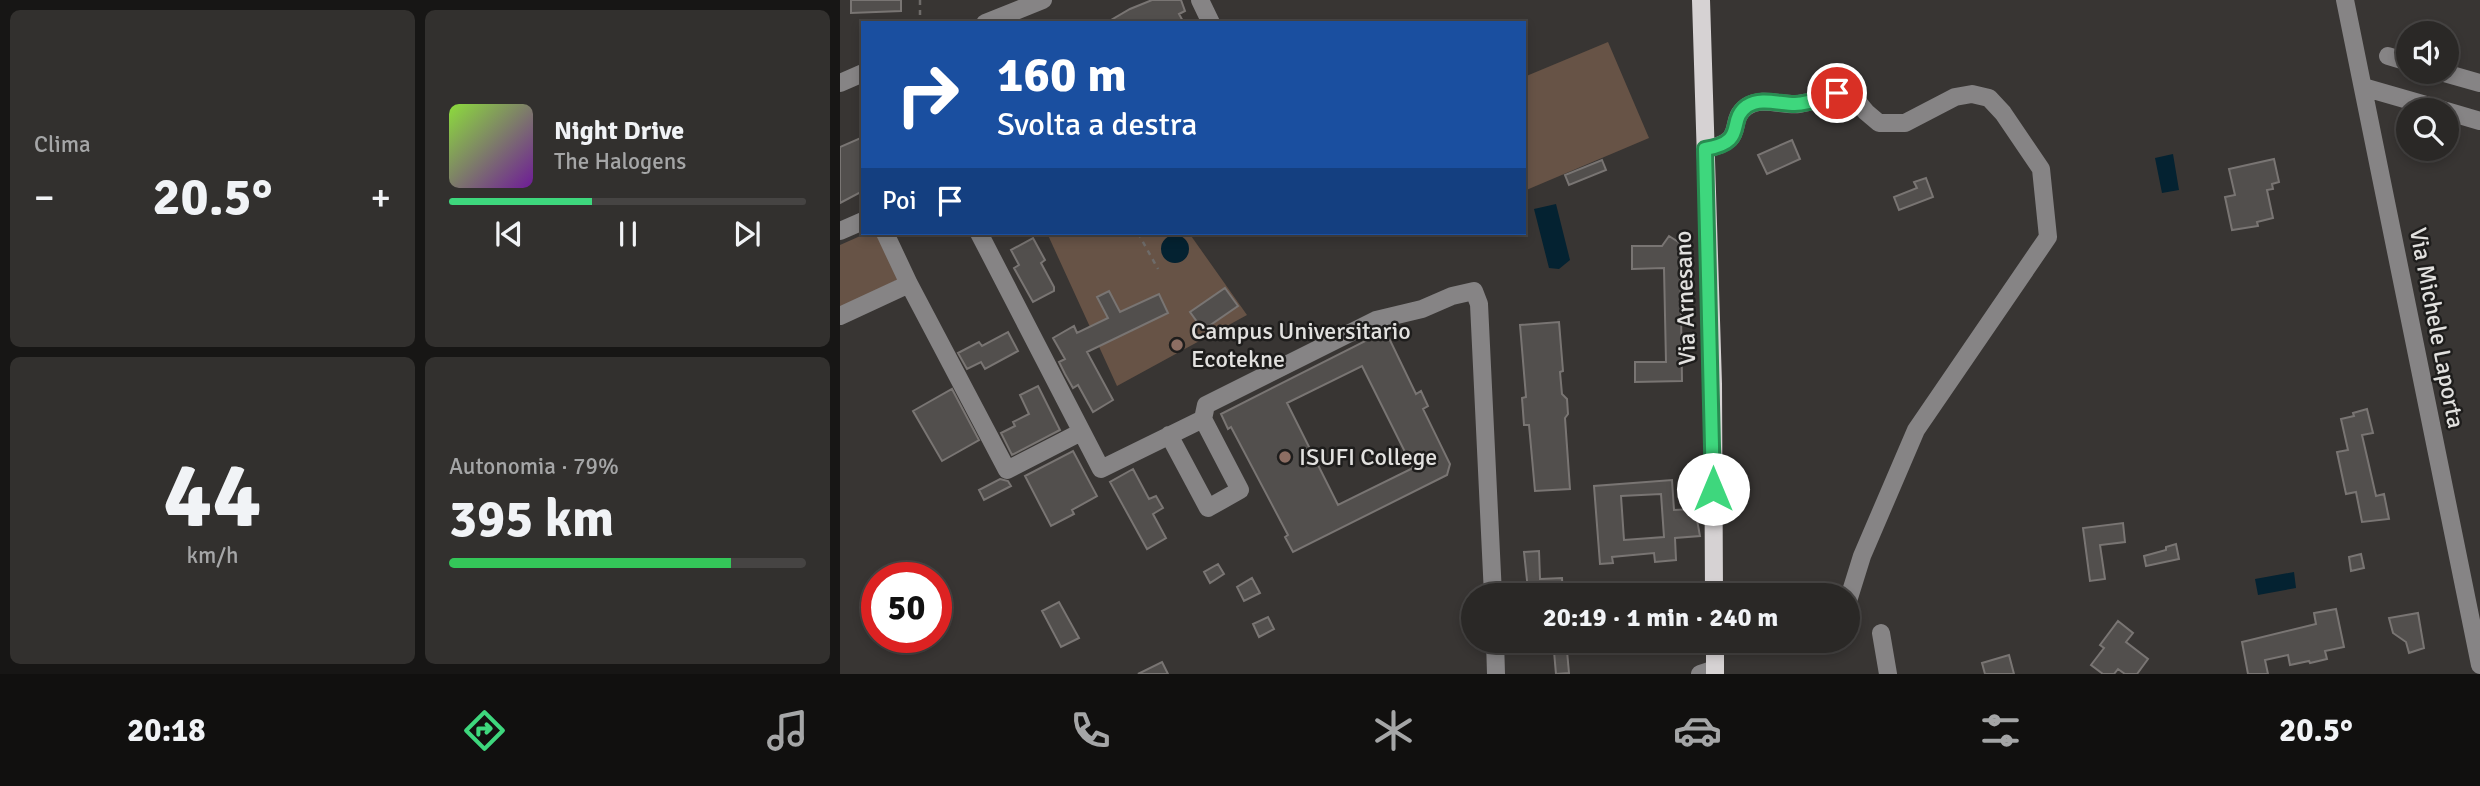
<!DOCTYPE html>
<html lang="it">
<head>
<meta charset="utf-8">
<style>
	:root { --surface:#2a2826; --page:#32302e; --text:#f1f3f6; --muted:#a5a6a7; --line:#464443; --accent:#3ed77d }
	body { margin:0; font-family:Signika,sans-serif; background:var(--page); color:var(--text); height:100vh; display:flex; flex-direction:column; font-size:26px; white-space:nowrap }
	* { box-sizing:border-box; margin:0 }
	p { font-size:23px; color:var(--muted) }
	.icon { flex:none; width:38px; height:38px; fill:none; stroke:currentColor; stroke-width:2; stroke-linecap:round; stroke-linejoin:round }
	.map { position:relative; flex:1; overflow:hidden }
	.details { display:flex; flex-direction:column; gap:10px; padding:10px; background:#171615; width:840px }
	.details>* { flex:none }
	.guide { position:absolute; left:21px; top:21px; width:665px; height:214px; border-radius:0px; box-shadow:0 4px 10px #0003,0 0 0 2px var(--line); background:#1a4fa0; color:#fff; overflow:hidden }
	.tools { position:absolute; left:1556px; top:21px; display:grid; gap:14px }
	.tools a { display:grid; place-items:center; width:63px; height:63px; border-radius:50%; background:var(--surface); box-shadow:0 4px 10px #0003,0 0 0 2px var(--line); font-size:35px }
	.speed { position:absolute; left:21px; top:562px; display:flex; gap:14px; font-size:35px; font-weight:700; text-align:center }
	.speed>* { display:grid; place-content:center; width:91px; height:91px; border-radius:50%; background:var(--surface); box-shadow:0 4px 10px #0003,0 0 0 2px var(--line); line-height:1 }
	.speed .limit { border:10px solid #d22; background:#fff; color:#111 }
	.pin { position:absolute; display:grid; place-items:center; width:60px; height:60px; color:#fff; margin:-30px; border:4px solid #fff; border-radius:50%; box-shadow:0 2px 7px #0007 }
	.me { position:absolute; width:77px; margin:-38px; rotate:0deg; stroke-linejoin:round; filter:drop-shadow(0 0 5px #0008) }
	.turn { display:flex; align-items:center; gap:24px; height:147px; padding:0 21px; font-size:32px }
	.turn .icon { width:91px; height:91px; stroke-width:2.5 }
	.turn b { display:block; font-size:49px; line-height:60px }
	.then { display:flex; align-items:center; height:66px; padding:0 21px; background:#0003; gap:14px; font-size:26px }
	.big { font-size:52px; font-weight:700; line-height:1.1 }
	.details .card { flex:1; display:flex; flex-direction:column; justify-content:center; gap:10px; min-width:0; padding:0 24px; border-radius:10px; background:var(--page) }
	.details .dial { align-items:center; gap:0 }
	.dial b { font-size:91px; line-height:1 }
	.song { display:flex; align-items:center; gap:21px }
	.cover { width:84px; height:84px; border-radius:10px; background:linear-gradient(135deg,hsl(90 70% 55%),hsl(280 70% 35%)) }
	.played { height:7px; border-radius:4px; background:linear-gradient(90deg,var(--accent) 40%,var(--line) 40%) }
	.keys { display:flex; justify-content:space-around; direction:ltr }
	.heat { display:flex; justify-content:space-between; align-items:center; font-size:38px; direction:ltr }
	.charge { height:10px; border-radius:5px; background:linear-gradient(90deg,#34c759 79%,var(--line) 0) }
	.details .tiles { flex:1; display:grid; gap:10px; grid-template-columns:repeat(2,1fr) }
	.trip { position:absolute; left:621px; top:583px; width:399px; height:70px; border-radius:35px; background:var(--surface); box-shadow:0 4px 10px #0003,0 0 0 2px var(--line); font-weight:700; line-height:70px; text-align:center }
	.tab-bar { display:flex; height:112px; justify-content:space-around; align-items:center; background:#11100f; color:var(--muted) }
	.tab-bar .icon { width:49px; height:49px }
	.tab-bar .selected { color:var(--accent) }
	.tab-bar b { font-size:32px; color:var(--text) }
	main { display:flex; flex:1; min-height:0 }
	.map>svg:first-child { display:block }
</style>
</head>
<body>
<main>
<section class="details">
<div class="tiles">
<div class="card"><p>Clima</p>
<div class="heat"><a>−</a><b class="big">20.5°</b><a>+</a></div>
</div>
<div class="card">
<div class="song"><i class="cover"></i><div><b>Night Drive</b><p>The Halogens</p></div></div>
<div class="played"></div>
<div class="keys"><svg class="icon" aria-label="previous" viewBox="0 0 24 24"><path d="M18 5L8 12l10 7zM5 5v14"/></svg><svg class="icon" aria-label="pause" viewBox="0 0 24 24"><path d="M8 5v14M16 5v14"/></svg><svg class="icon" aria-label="next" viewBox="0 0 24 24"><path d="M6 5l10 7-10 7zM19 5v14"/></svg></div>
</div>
<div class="card dial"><b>44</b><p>km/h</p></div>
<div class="card"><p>Autonomia · 79%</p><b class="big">395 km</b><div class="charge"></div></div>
</div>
</section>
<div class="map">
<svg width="1640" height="674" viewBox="0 0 1640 674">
	<rect width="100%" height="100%" fill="#383533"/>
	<path fill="#675346" d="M768 42 809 138 684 191V77Z
		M27 233H38L61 278 0 308V245Z
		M207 233H349L407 315 277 386Z"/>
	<path fill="#042231" d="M1333 154 1339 190 1322 193 1315 158Z
		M716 204 730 260 719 269 709 268 694 209Z
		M321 249a14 14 0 1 1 28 0a14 14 0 1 1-28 0Z
		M1454 572 1456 588 1418 595 1415 579Z"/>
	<path fill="#524f4d" stroke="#797573" stroke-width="2" fill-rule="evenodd" d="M11 0H61V11L11 13Z
		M312 0H341L345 11 339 14 344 23H266L290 9Z
		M23 137V191L0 203V147Z
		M952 140 960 159 927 174 918 155Z
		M1434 159 1439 182 1432 184 1433 189 1427 190 1433 218 1417 222 1418 226 1392 230 1385 197 1395 195 1389 169Z
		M762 160 766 170 729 185 725 175Z
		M1086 178 1093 197 1059 210 1054 197 1077 188 1074 182Z
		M829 236 840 243 842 381 795 382V362H826L824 268 792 269V246H822Z
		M193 238 205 260 201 263 214 287V291L193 302 174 268 179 265 171 250Z
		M385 288 398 306 363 330 350 312Z
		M269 291 280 312 319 294 328 313 247 352 273 400 253 412 238 385 233 388 225 374 219 362 225 359 213 338 234 326 237 333 268 318 257 297Z
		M719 322 723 371 720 372 722 394 727 399 728 414 725 418 730 489 695 491 689 425H684L682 398 686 397 680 325Z
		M168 332 178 351 145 369 141 362 127 369 118 353 139 342 142 346Z
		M537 335 549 338 576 394 581 391 588 406 583 409 610 464 607 475 453 552 445 537 448 535 391 427 388 429 381 414ZM522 366 573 468 498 505 447 403Z
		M198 386 220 430 172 455 161 433 175 426 173 422 189 414 180 395Z
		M112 389 139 440 102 461 73 411Z
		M1527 409 1533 433 1522 435 1536 496 1544 494 1549 519 1522 522 1516 492 1506 494 1497 452 1508 450 1501 419 1514 416 1513 413Z
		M233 451 257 496 232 510 234 514 211 526 185 476Z
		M293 469 309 499 316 496 323 508 313 514 326 538 307 549 270 482Z
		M160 479 168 481 171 486 144 500 139 490Z
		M832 480 834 510 855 509 860 536 835 538 836 560 815 562 814 553 772 557 773 563 760 564 754 486ZM821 494 824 537 784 540 781 496Z
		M1283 523 1285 542 1260 545 1265 579 1250 581 1243 528Z
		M1336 544 1339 559 1306 566 1304 556 1326 550V547Z
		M699 551 700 579 722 578 723 595H709L708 591 688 590 684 552Z
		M1521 554 1524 568 1511 571 1509 557Z
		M378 564 384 574 370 583 364 572Z
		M412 578 420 593 404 601 397 587Z
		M219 602 239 638 221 647 202 611Z
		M1496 609 1504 647 1485 651 1487 659 1470 663 1469 661 1450 665 1448 655 1425 660 1428 674H1408L1402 642 1476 624 1474 613Z
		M1578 613 1584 648 1569 653 1566 642 1553 633 1549 618Z
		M428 617 434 629 419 637 413 624Z
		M1278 621 1293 633 1286 642 1308 659 1297 674H1285L1278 669 1274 674H1263L1251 665 1264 648 1260 645Z
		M713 640H726L729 673 716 674Z
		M1169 655 1174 674H1145L1142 663Z
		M322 662 328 674H298Z"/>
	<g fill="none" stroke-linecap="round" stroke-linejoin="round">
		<path stroke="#6e6b69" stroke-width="2.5" stroke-dasharray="5 5" stroke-linecap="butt" d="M80 0V23
			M298 233 318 269"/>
		<path stroke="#868485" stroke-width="18" d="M360 0 371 23
			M1505 0 1640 665
			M145 23 203 0
			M1548 56 1568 62
			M1601 72 1640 83
			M0 83 23 73
			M1523 87 1603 110
			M1606 111 1640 121
			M865 149C909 141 886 122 906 107 922 96 942 106 959 104 979 101 991 92 1012 95L1026 112 1039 123H1065L1115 97 1132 94 1149 98 1163 113 1201 169 1208 237 1076 430 1022 556 1008 601
			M0 231 23 221
			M45 233 69 284 167 470 241 432
			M139 233 261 469 363 419
			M0 316 69 284
			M329 435 368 508 400 490 363 419 366 405 536 320 582 309 612 296 634 291 639 304 653 595
			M1041 633 1048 674
			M655 640 656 674
			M860 674 875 669"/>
		<path stroke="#d6d2d3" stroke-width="18" d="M861 0 873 384 874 595
			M875 640V674"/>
	</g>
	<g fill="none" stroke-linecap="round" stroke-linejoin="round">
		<defs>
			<path id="route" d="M873 489 865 149C909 142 886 121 907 106 921 97 939 104 955 104 969 104 984 97 997 93"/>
		</defs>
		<use href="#route" stroke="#288c51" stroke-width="18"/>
		<use href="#route" stroke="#3ed77d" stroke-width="12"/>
	</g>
	<g fill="#8d6e63" stroke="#1e1d1c" stroke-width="2.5">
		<circle cx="337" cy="345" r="7"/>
		<circle cx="445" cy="457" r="7"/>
	</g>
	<g text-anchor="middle" stroke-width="5" stroke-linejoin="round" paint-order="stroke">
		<g font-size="24" fill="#e2e1df" stroke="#1e1d1c">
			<text transform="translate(845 298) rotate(-92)" y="8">Via Arnesano</text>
			<text transform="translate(1597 328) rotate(79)" y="8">Via Michele Laporta</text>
		</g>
		<g font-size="24" fill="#e2e1df" stroke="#1e1d1c" text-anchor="start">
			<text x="351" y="339">Campus Universitario<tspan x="351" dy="28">Ecotekne</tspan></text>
			<text x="459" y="465">ISUFI College</text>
		</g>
	</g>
</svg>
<div class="tools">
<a><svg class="icon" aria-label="sound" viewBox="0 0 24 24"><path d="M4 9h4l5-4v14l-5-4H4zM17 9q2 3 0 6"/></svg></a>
<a><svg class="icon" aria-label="search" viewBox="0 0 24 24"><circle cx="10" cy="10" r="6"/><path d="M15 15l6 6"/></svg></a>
</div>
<div class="speed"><div class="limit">50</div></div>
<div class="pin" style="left:997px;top:93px;background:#d93025"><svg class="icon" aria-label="arrive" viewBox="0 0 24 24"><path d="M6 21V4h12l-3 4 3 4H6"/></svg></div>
<svg class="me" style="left:873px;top:489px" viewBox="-20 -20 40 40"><circle r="19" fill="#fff"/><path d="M0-13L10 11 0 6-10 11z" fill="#3ed77d"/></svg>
<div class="trip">20:19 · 1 min · 240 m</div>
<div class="guide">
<div class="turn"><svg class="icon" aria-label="right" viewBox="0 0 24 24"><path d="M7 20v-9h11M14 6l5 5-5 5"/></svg><div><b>160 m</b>Svolta a destra</div></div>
<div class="then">Poi<svg class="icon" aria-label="arrive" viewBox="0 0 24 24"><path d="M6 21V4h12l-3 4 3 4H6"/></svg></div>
</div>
</div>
</main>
<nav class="tab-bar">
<b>20:18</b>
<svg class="icon selected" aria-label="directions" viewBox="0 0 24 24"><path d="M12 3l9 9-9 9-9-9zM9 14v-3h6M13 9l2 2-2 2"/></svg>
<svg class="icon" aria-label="music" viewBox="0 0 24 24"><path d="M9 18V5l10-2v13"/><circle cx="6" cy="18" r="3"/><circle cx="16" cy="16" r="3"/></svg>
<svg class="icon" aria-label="phone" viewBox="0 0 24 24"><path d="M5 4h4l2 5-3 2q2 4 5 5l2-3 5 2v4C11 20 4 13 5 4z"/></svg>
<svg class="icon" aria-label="climate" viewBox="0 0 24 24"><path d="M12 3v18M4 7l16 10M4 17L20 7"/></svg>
<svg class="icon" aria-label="car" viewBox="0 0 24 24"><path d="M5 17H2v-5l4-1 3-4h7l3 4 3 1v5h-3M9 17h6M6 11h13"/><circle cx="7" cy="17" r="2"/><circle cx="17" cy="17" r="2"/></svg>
<svg class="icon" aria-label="filters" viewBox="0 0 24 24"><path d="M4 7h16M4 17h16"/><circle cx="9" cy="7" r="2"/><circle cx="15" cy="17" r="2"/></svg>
<b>20.5°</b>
</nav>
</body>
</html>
